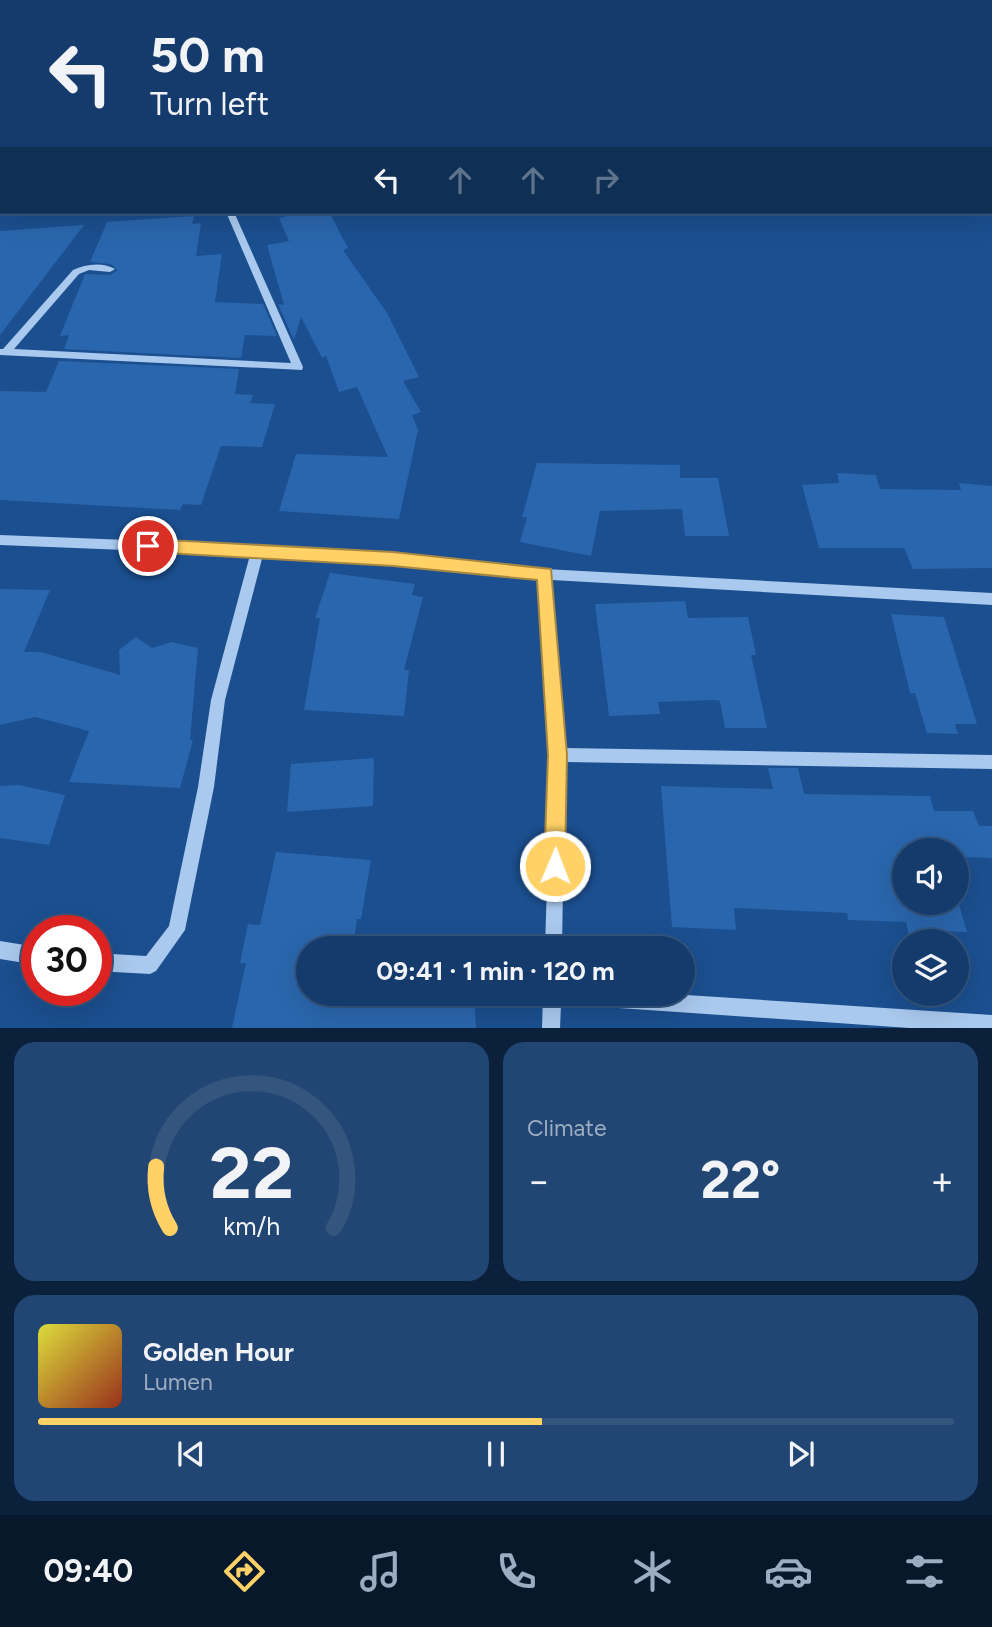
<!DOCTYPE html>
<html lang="en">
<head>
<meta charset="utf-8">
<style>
	:root { --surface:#143b6b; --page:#214673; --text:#f1f3f6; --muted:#9dadc1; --line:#33557e; --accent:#ffd166 }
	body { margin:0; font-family:Figtree,sans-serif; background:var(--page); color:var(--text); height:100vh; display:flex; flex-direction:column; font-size:26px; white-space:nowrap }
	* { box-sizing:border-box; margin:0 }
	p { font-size:23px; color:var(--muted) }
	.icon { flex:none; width:38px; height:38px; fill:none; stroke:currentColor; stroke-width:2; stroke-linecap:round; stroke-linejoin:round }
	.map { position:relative; height:1028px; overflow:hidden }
	.details { display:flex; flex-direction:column; gap:14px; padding:14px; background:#0b203b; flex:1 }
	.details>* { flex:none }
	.hud { position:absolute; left:0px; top:0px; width:992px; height:214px; box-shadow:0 7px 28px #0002,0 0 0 2px var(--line); background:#143b6b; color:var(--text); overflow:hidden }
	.controls { position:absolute; left:892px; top:838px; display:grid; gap:14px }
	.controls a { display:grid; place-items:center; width:77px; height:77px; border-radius:50%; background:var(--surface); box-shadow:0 7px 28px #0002,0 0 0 2px var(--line); font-size:35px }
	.speed { position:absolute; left:21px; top:915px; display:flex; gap:14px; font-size:35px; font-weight:700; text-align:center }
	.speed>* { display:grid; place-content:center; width:91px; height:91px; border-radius:50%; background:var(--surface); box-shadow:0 7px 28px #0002,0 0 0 2px var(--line); line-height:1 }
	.speed .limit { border:10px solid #d22; background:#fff; color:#111 }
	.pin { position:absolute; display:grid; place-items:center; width:60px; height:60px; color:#fff; margin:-30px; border:4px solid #fff; border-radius:50%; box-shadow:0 2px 7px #0007 }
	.me { position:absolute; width:77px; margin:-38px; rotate:1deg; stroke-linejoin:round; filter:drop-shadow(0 0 5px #0008) }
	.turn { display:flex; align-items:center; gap:24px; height:147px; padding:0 35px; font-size:32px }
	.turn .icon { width:91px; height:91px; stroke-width:2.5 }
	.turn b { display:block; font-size:49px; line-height:60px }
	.lanes { display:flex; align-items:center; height:66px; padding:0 35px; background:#0003; justify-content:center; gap:35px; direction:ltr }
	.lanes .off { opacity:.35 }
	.big { font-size:52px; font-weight:700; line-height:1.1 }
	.details .card { flex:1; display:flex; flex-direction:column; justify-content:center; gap:10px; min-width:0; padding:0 24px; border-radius:21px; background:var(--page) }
	.details .dial { align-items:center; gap:0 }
	.dial svg { height:182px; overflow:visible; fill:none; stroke:var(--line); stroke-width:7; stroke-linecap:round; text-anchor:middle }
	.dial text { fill:var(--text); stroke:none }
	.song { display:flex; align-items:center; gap:21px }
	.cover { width:84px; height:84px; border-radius:10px; background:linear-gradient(135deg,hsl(60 70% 55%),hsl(10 70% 35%)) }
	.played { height:7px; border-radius:4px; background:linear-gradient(90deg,var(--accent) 55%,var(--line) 55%) }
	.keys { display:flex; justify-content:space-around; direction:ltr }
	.heat { display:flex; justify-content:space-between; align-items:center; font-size:38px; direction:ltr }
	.details .tiles { flex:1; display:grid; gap:14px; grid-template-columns:1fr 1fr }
	.card:last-child { grid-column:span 2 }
	.trip { position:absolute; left:296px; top:936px; width:399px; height:70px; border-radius:35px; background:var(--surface); box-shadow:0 7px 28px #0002,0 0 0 2px var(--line); font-weight:700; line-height:70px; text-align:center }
	.dock { display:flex; height:112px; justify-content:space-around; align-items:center; background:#08182b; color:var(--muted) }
	.dock .icon { width:49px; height:49px }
	.dock .on { color:var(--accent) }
	.dock b { font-size:32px; color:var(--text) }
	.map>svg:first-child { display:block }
</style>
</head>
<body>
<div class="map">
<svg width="992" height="1029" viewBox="0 0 992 1029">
	<rect width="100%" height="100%" fill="#1b4f8f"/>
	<path fill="#2a66ad" d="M307 212H329L348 248 343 250 387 313 419 377 403 381 421 412 412 415 418 430 399 519 279 511 296 454 388 457 357 387 339 392 326 356 322 358 301 317 294 340 278 304 284 305 267 245 289 241 279 218Z
		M194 216 192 224 201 223 196 256 222 254 215 302 263 304 277 336 245 335 241 358 64 349 69 335 60 336 85 274 110 275 118 270 111 264 90 262 107 222Z
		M84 225 0 335V231Z
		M59 361 239 369 235 394 253 395 250 403 275 404 262 447 221 446 201 505 183 504 180 510 0 500V391L46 392Z
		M537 463 680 465V478H718L729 536H685L682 509 600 511 591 556 520 542 527 517H522Z
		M837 473 876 475 880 489 961 490 959 483 992 486V568L913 569 904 548H819L802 485 839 483Z
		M330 573 415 584 412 595 423 597 404 670H409L404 716 304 710 320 618H315Z
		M0 589 50 590 24 652H41L120 675 119 650 136 637 152 648 172 642 198 648 190 740H193L180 788 69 782 89 731 35 717 0 725Z
		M685 601 688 618 748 617 756 655H751L767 728H725L720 701 715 700 658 702 660 714 609 716 595 604Z
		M891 614 944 617 977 724H955L958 734 927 733 915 693H910Z
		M374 758 373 806 287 812 291 764Z
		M768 768H798L804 794 930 796 934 811H973L979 826H992V858L957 857V850H905V903H957V898L967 932 936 931 938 936 909 935 906 922 848 920 847 913 734 908 736 930 672 927 661 786 773 789Z
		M19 785 65 795 49 845 0 838V786Z
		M276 852 371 860 361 919H357L353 948H308V994H346L345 1001 414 994H474L476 1028H232L246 963H240L248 924 260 925Z"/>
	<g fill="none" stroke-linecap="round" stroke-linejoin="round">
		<path stroke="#a9c9ee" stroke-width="2.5" stroke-dasharray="2 3.5" stroke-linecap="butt" d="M744 0 747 2
			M918 0 921 2"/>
		<path fill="#a9c9ee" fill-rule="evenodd" d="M133 0H139L140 2H134Z
			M226 0H233L234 2H227Z
			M624 0H631L633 2H625Z
			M0 74H2V79H0Z
			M990 92H992V96H990Z
			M0 151H2V155H0Z
			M226 212H234L303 367 302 370 0 355V349H3L73 270C86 264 102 262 115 269L110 272 89 270 79 274 14 349 291 363Z
			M0 535 258 545 420 556 545 569 992 593V605L552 580 565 748 992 755V769L565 762 562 948H545L551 755 539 579 420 566 263 555 225 700 214 787 185 930 156 971 150 974 96 971V953L146 956 169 926 198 787 211 700 250 555 0 545Z
			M0 941 37 947V965L0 959Z
			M543 994H671L992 1015V1029H924L561 1004 560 1029H542Z"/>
	</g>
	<path fill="#ffd166" stroke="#a68842" stroke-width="2" d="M148 539 393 552 551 569 567 755 565 866 562 873 555 876 547 873 544 866 548 755 537 580 393 566 148 552 140 546Z"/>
</svg>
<div class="controls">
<a><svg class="icon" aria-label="sound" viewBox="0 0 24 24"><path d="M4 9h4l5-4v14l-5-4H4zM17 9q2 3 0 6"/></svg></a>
<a><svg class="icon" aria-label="layers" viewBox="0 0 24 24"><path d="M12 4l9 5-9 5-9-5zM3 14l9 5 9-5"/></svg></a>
</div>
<div class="speed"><div class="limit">30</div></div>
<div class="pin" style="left:148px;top:546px;background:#d93025"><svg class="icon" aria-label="arrive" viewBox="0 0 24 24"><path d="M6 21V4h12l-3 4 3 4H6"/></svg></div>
<svg class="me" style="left:555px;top:866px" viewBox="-20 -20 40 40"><circle r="17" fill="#ffd166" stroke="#fff" stroke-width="3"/><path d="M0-11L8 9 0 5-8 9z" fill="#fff"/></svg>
<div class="trip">09:41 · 1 min · 120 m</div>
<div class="hud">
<div class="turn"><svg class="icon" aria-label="left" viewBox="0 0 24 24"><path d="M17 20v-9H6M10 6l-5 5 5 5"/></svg><div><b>50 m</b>Turn left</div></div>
<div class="lanes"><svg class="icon" aria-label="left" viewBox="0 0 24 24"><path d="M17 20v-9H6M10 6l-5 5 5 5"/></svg><svg class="icon off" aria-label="ahead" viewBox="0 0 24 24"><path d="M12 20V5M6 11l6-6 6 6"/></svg><svg class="icon off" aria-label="ahead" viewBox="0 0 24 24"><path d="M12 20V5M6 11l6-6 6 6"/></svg><svg class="icon off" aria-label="right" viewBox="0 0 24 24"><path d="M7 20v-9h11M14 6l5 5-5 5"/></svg></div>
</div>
</div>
<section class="details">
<div class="tiles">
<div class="card dial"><svg viewBox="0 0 100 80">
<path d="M14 69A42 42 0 1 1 86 69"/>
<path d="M14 69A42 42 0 0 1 8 42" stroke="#ffd166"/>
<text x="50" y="56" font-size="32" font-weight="700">22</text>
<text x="50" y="72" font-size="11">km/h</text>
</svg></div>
<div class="card"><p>Climate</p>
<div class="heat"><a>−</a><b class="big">22°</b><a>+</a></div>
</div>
<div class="card">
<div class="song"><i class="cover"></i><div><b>Golden Hour</b><p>Lumen</p></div></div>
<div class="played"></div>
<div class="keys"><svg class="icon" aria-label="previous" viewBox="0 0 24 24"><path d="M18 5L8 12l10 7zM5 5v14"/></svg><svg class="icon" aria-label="pause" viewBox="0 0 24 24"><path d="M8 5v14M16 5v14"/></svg><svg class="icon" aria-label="next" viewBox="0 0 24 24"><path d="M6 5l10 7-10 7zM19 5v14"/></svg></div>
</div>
</div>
</section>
<nav class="dock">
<b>09:40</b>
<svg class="icon on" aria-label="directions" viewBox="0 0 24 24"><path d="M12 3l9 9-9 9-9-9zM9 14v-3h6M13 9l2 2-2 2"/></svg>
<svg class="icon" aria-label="music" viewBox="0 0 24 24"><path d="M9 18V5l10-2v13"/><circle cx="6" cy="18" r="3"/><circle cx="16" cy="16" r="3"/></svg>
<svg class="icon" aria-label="phone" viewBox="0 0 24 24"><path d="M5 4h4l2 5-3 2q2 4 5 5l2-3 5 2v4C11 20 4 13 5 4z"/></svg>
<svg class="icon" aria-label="climate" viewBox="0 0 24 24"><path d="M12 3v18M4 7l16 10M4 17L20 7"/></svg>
<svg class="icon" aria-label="car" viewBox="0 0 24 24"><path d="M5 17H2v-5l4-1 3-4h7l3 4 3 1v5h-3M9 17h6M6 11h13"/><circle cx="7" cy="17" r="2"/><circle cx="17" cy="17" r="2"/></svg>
<svg class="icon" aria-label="filters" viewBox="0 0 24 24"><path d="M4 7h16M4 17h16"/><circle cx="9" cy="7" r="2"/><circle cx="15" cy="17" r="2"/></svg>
</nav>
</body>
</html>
